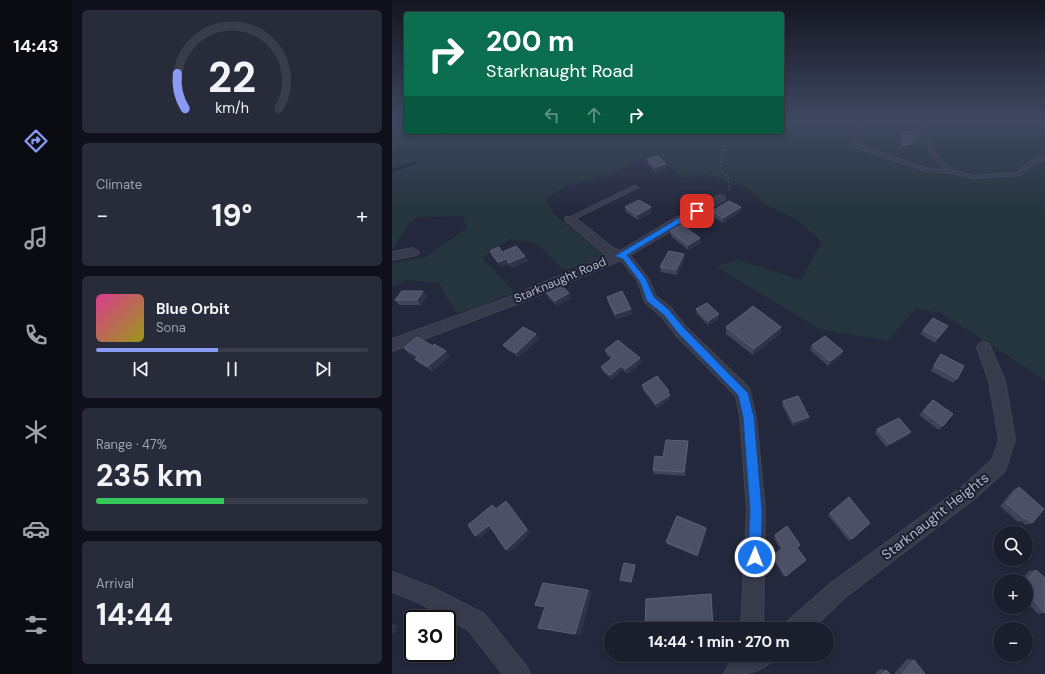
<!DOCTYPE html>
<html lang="en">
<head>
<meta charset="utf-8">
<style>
	:root { --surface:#1b1e2d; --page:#282b39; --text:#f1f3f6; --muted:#a0a2aa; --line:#393c49; --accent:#8a9bf5 }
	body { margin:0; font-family:"DM Sans",sans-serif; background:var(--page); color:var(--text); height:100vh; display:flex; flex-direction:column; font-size:15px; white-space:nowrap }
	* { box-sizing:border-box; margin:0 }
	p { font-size:13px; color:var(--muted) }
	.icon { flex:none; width:22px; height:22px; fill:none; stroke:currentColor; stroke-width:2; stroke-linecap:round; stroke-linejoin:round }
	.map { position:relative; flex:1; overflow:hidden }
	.drawer { display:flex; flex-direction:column; gap:10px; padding:10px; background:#0f1019; width:320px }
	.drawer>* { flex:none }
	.top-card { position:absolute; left:12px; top:12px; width:380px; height:122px; border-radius:4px; box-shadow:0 2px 6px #0003,0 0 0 1px var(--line); background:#0b6e4f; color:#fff; overflow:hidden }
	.fabs { position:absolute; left:601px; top:526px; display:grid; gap:8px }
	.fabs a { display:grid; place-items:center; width:40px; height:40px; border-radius:50%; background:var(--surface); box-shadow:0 2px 6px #0003,0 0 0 1px var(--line); font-size:20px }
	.speed { position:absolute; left:12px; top:610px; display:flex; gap:8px; font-size:20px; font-weight:700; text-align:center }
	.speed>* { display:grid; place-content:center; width:52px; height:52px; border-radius:50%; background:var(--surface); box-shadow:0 2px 6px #0003,0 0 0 1px var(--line); line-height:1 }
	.speed .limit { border:2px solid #111; border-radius:6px; background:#fff; color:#111 }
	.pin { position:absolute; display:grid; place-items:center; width:34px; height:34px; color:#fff; margin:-17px; border-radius:8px; box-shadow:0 2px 6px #0006 }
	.me { position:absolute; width:44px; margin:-22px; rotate:1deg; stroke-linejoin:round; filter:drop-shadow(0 0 3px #0008) }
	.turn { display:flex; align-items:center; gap:14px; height:84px; padding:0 16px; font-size:18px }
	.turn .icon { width:52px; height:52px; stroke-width:2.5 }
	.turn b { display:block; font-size:28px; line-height:34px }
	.lanes { display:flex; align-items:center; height:38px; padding:0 16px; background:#0003; justify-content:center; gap:20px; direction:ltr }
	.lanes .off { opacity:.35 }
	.big { font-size:30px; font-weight:700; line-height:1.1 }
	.drawer .card { flex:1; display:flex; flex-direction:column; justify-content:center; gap:6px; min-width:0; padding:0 14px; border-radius:6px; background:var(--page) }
	.drawer .dial { align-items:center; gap:0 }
	.dial svg { height:104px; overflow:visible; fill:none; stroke:var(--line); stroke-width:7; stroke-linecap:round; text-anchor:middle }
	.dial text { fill:var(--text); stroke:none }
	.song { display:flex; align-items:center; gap:12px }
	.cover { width:48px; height:48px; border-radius:6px; background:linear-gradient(135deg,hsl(330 70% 55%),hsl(60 70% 35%)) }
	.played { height:4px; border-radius:2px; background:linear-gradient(90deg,var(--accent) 45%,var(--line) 45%) }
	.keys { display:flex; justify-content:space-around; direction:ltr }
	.heat { display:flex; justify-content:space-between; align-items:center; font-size:22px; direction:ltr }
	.charge { height:6px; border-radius:3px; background:linear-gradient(90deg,#34c759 47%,var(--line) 0) }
	.trip { position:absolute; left:212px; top:622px; width:230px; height:40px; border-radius:20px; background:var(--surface); box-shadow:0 2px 6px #0003,0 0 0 1px var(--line); font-weight:700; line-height:40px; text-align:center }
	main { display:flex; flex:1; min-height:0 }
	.tabs { display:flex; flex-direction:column; width:72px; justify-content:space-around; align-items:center; background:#0b0c12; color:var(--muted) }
	.tabs .icon { width:28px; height:28px }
	.tabs .on { color:var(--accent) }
	.tabs b { font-size:18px; color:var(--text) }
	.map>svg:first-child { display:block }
</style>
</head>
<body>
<main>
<nav class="tabs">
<b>14:43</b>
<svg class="icon on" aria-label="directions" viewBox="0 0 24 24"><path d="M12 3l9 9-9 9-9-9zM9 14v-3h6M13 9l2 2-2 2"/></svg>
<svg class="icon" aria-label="music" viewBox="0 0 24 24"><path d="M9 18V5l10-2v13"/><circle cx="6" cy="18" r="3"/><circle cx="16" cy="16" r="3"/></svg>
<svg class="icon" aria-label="phone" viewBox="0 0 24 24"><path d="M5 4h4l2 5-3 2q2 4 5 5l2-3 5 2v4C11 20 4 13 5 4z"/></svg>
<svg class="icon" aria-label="climate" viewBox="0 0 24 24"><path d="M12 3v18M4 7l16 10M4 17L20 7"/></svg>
<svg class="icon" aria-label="car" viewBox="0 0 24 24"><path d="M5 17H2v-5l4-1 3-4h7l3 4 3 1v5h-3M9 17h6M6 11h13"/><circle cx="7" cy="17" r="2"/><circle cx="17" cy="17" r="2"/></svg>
<svg class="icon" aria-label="filters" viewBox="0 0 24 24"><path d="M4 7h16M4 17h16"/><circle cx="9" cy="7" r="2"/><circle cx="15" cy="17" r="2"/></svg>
</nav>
<section class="drawer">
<div class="card dial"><svg viewBox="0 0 100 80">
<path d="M14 69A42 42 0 1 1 86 69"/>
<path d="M14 69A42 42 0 0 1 8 42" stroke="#8a9bf5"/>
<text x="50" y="56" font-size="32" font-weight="700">22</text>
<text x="50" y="72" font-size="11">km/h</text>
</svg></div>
<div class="card"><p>Climate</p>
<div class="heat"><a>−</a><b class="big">19°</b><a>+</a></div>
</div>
<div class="card">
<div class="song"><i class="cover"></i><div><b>Blue Orbit</b><p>Sona</p></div></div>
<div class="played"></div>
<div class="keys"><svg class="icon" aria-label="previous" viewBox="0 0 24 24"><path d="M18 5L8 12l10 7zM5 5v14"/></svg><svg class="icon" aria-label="pause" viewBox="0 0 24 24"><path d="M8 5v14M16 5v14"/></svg><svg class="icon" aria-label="next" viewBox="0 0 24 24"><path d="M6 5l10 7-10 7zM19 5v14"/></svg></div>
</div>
<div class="card"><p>Range · 47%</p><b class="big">235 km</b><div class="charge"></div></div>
<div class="card"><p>Arrival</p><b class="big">14:44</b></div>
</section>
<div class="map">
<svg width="653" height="674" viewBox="0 0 653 674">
	<rect width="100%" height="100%" fill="#24283c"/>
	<path fill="#25353d" d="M0 119H14V132H390V119H653V380L549 313 524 308 496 341 428 329 323 266 346 260 409 280 430 242 404 219 373 204 353 186 310 174 291 179 270 161 257 157 220 174 173 186 153 200 164 216 213 255 173 271 146 244 118 239 90 258 123 292 81 309 64 313 47 283 15 280 0 287V263L34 257 75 228 71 216 29 217 18 222 0 250V159L11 155 0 153Z"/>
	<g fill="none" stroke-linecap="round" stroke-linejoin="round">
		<path stroke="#171d39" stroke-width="2.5" d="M0 170 24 163"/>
		<defs>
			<path id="lane" d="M491 119 516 120 528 123 535 128 539 135 543 152 547 159 562 171 581 176 625 173 640 160 653 156V159L644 162 628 175 581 178 560 173 533 171 466 148 459 143C460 126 477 121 491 119ZM492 121C504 121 524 120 533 131 537 135 536 143 537 149 540 158 548 164 555 170L536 169 470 146 463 142C467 126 477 124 492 121Z
				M242 186 246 187 180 220H176L175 219Z"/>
			<path id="street" d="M328 195 332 196 333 198 332 200 238 255 256 278 264 296 280 309 294 327 357 388 364 417 373 510 371 629H349L355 510 348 417 344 396 284 335 270 317 253 302 246 282 229 260 130 302 0 351V339L120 296 218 255 213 254 174 221 173 219 174 217H182L221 248 228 251 271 225Z
				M21 248 27 252 25 255 0 260V252Z
				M592 342 597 344 613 381 623 440 613 471 582 499 452 598 420 629H393L396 621 438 584 570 487 600 460 607 440 597 381 585 348 587 344Z
				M0 572 39 587 92 614 134 666 138 674H111L76 630 26 602 0 592Z
				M351 655H382C373 674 353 674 332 674L336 666Z"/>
		</defs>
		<use href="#lane" stroke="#404455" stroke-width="2"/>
		<use href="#street" stroke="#404455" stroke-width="2"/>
		<path stroke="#3e4e55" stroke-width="1.5" stroke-dasharray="2 2" stroke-linecap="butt" d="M311 132 327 136 333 143 328 170 335 175 338 188 334 191
			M0 145 76 132"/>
		<use href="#lane" fill="#373b4c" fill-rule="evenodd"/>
		<use href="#street" fill="#373b4c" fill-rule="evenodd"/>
	</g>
	<path fill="#3f445a" d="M510 132 527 136 516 149 508 151 509 137Z
		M255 159 274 169 264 172 256 164Z
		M233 207 260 212 246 220 234 212Z
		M349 207V212L331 223 320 216V211Z
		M278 231 309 243 296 250 279 236Z
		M98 251 110 252 133 256 136 261 120 268 116 264 109 267 100 256Z
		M293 259 285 275 269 272 268 267Z
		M31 291 35 296 29 305H7L3 300Z
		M154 292 179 298 165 306 156 297Z
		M215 297 239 309 240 314 224 319 216 302Z
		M304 309 327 314V319L316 325 305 314Z
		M556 326 543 343 528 334 531 330Z
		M334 327H389L388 334 361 355 334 334Z
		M144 334 147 339 127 357 114 349 111 345Z
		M420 345 451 351 449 356 436 366 418 350Z
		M41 346 54 351 58 356 41 371 28 364 23 359 25 358 16 353 12 348Z
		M213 350 250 362 236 374 231 370 220 379 211 372 209 367 219 359 215 355Z
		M549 354 565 379 561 383 539 371 545 359Z
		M250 385 278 395V399L265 408 251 390Z
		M541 400 551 426 547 430 527 415Z
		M391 401 417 417 415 421 401 426 390 405Z
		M485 429 516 436 494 447 483 433Z
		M296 445 293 476 262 474 261 470 271 457Z
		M627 487 640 523 634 525 629 521 626 522 608 506 621 490Z
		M438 513 478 523 457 541 436 515Z
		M314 528 315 531 306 557 275 544 274 542Z
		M383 535 405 548 414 560 392 577 380 557 381 555 389 550 382 538Z
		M644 570 653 578V613L646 614 634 601V581H628L637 571Z
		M626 627H629L631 629H623Z
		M515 659 522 660 533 674H502Z
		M488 669 494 670 498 674H483Z"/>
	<path fill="#2f3349" d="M529 131 527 136 516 149 508 151 510 146Z
		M274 164V169L264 172 263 167Z
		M259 207 260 212 246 220 245 215Z
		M349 207V212L331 223V218Z
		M308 238 309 243 296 250V245Z
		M292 254 293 259 285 275 284 270Z
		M133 256 136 261 120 268 117 263Z
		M114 259 116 264 109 267 106 262Z
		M31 291 35 296 29 305 25 300Z
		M177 293 179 298 165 306 163 301Z
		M239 309 240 314 224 319 223 314Z
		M327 314V319L316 325V321Z
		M389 327 388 334 361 355 362 349Z
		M144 334 147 339 127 357 124 353Z
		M54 351 58 356 41 371 36 366Z
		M451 351 449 356 436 366 438 361Z
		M248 358 250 362 236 374 234 369Z
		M229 366 231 370 220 379 218 375Z
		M277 391 278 399 265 408 264 404Z
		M417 417 415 421 401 426 402 422Z
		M519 432 516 436 494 447 497 444Z
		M296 441V445L293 476 292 472Z
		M114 501 118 504 139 533 118 552 114 550Z
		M97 525 101 527 89 538 83 536Z
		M314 528 315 531 306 557 305 555Z
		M243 565 244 566 240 583 239 582Z
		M196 590 200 592 189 635 183 634Z
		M0 623 6 626 0 636Z"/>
	<path fill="#4b5066" stroke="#5c6075" d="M529 131 518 144 510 146V132Z
		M266 156 274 164 263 167 255 159Z
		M247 200 259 207 245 215 233 207Z
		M337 201 349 207 331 218 320 211Z
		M290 225 308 238 296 245 278 231Z
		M124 246 133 256 117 263 114 259 106 262 98 251 107 247 110 252Z
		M277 251 292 254 284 270 268 267Z
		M168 284 177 293 163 301 154 292Z
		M10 291H31L25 300H3Z
		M230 291 239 309 223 314 215 297Z
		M315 303 327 314 316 321 304 309Z
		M361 306 389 327 362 349 334 327Z
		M541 318 556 326 546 338 531 330Z
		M131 327 144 334 124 353 111 345Z
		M433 336 451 351 438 361 420 345Z
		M25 337 41 346 42 344 54 351 36 366 23 359 27 356 12 348Z
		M226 340 248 358 234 369 229 366 218 375 209 367 221 357 213 350Z
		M549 354 572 366 565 379 542 366Z
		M265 376 277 391 275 392 278 395 264 404 250 385Z
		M406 396 417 417 402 422 391 401Z
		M541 400 561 414 551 426 531 411Z
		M507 418 519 432 497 444 485 429Z
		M274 440 296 441 292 472 261 470 263 456 271 457Z
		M627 487 652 509 640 523 634 518 633 519 614 503Z
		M457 497 478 523 460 539 438 513Z
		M114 501 135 530 114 550 97 525 83 536 76 525 100 505 104 509Z
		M285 516 314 528 305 555 274 542Z
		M395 526 408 545 405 548 414 560 394 576 381 555 391 548 383 535Z
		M232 563 243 565 239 582 228 580Z
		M644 570 653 578V613L634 592V581Z
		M151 583 196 590 183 634 146 628 153 607 143 605Z
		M319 594 321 628 310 629H253L254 599Z
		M629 627 631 629H626Z
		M634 633 641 642 634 647Z
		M522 660 533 674H510Z
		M494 670 498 674H490Z"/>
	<linearGradient id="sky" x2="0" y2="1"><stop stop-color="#141621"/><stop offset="0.56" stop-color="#3f4861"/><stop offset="1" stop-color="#3f4861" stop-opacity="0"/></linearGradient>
	<rect width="653" height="213" fill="url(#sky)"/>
	<path fill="#1a73e8" stroke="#114b97" d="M302 209 308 211 235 255 254 279 262 297 278 311 292 328 356 393 362 417 370 510 369 557 367 562 363 564 358 562 356 557 358 510 351 417 346 395 286 333 272 315 255 301 248 282 231 259 223 256Z"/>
	<g text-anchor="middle" stroke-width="4" stroke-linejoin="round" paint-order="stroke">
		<g font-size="12" fill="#b3b6c7" stroke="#1c2031">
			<text transform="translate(168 280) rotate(-23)" y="4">Starknaught Road</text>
		</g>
		<g font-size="14" fill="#b3b6c7" stroke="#1c2031">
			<text transform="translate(543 516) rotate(-38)" y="5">Starknaught Heights</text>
		</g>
	</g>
</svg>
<div class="fabs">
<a><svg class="icon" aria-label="search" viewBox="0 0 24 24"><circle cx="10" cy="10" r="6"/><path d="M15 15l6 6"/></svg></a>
<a>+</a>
<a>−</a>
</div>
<div class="speed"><div class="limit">30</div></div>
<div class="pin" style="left:305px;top:211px;background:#d93025"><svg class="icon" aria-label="arrive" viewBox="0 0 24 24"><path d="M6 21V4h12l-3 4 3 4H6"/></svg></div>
<svg class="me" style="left:363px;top:557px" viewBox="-20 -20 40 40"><circle r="17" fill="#1a73e8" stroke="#fff" stroke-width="3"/><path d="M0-11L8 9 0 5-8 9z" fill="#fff"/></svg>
<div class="trip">14:44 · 1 min · 270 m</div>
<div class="top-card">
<div class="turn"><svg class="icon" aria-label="right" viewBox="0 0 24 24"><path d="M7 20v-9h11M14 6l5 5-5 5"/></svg><div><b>200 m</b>Starknaught Road</div></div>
<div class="lanes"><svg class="icon off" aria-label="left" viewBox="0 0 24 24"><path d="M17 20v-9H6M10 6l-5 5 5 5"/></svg><svg class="icon off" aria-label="ahead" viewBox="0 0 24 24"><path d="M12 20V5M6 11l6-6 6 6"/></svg><svg class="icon" aria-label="right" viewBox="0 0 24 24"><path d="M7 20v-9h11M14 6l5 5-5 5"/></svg></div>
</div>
</div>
</main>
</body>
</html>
